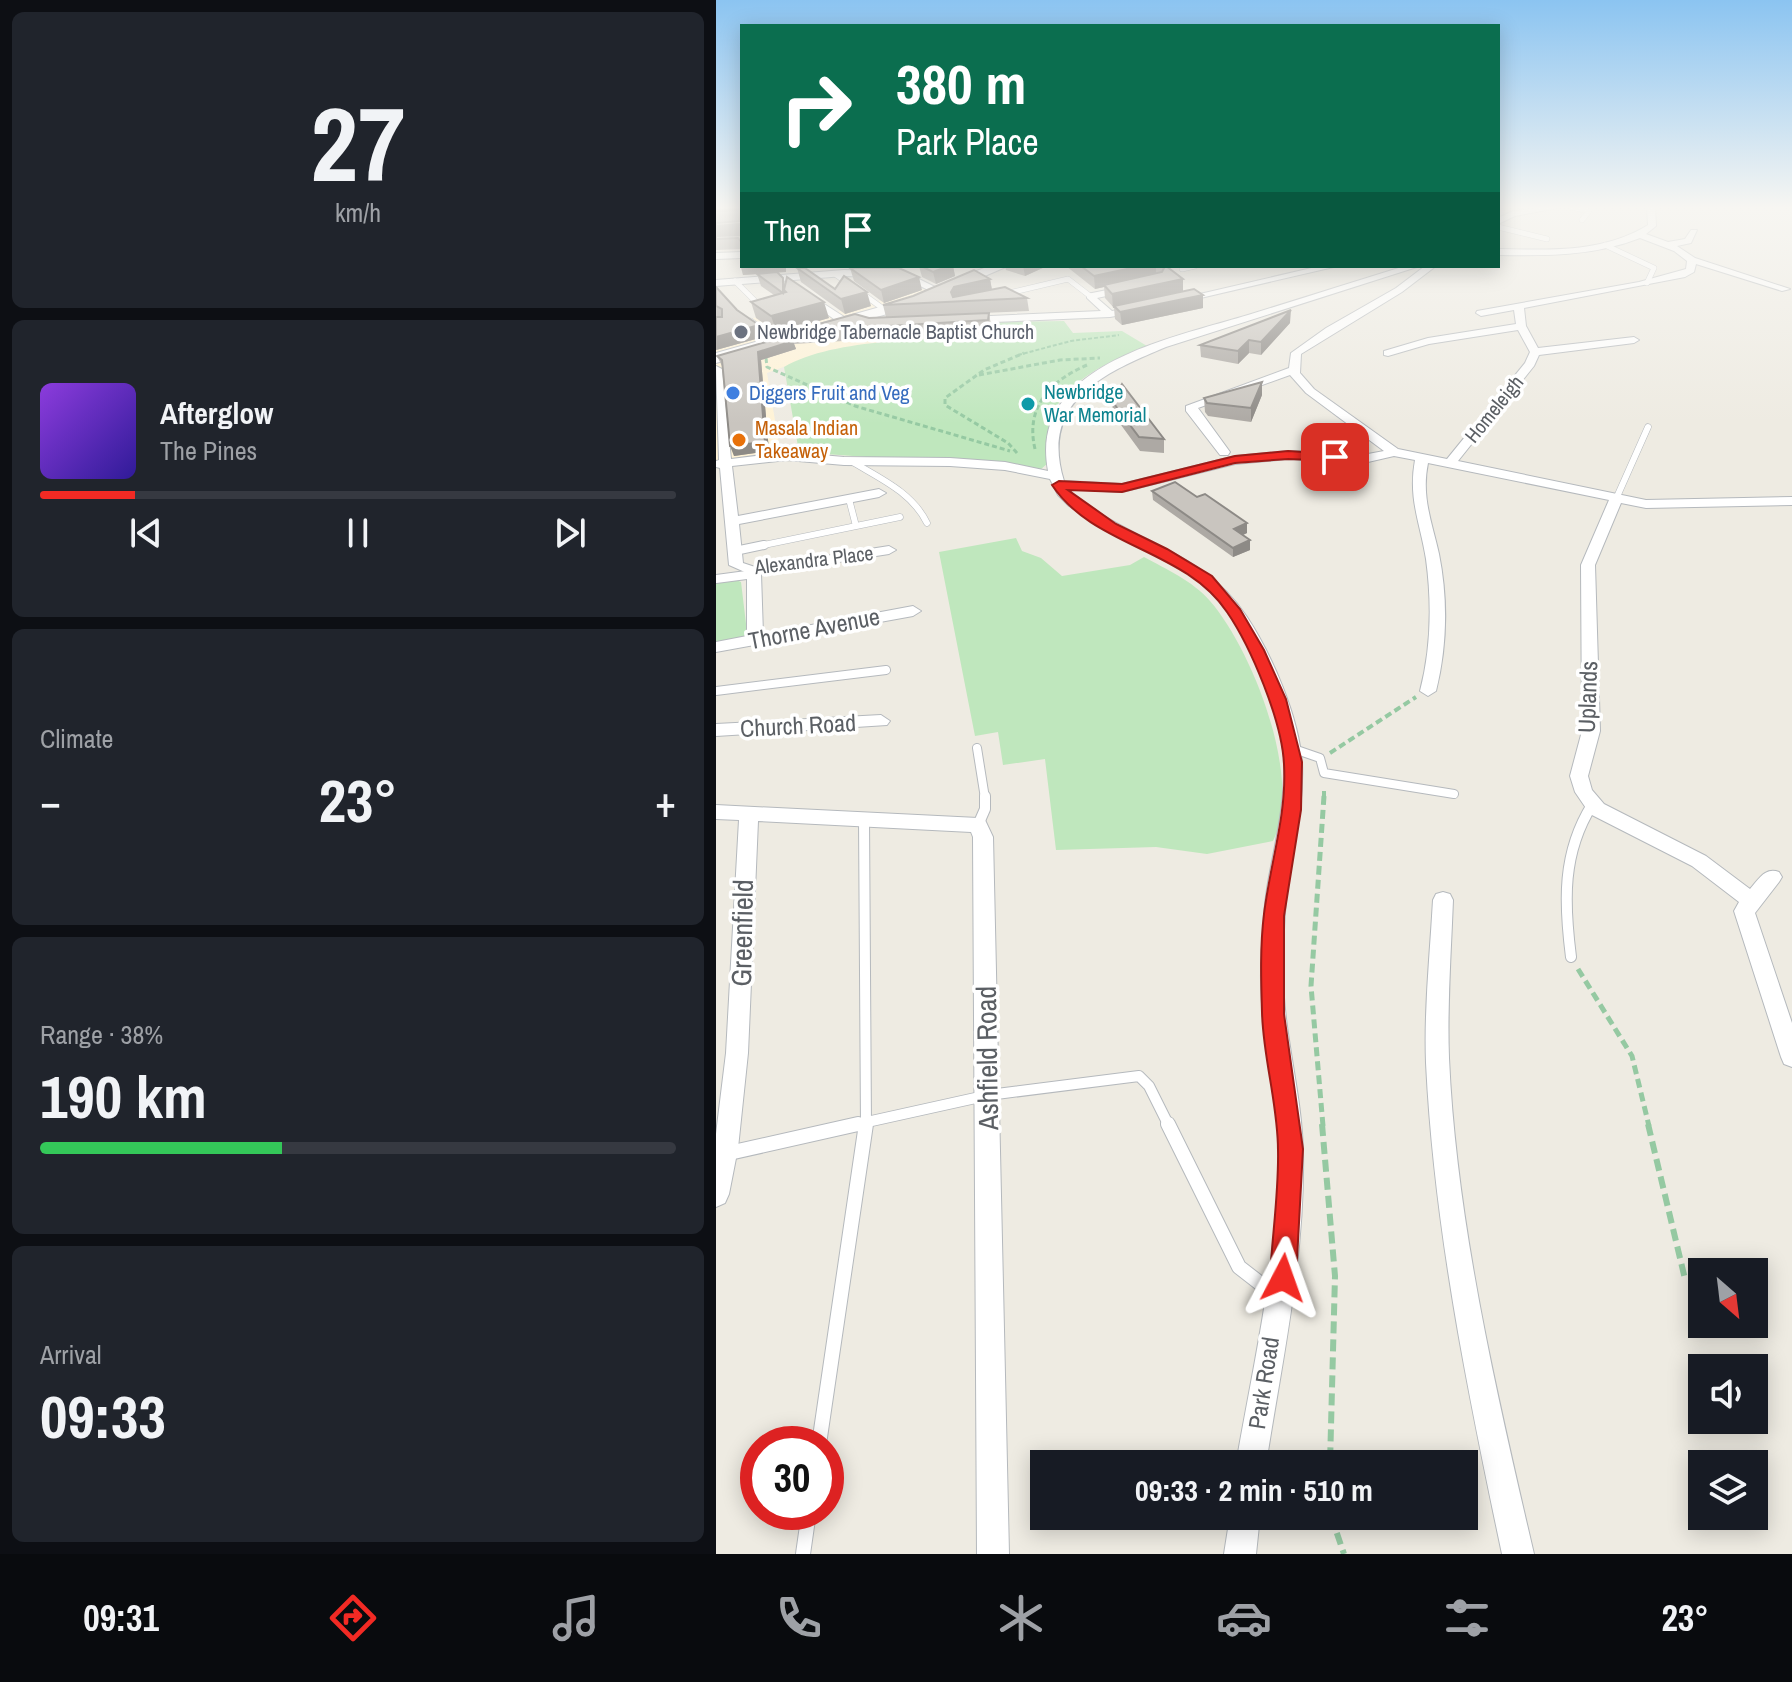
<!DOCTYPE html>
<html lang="en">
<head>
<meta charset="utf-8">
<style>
	:root { --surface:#171b24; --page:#20242c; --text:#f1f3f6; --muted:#9ea1a6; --line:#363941; --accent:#f22a24 }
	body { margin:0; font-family:"Archivo Narrow",sans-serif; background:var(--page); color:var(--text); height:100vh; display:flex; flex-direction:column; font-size:30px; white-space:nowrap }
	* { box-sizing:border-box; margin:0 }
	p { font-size:26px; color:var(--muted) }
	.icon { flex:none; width:44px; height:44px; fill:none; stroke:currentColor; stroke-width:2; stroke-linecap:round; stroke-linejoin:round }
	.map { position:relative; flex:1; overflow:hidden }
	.panel { display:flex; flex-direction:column; gap:12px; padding:12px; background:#0d0f14; width:716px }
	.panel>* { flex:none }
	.hud { position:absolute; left:24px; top:24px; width:760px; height:244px; border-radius:0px; box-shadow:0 4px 20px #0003; background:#0b6e4f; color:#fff; overflow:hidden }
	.needle { width:52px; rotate:152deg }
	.buttons { position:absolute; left:972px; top:1258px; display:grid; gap:16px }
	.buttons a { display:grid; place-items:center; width:80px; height:80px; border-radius:0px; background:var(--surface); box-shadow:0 4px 20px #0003; font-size:40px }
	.speed { position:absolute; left:24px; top:1426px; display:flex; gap:16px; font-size:40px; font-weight:700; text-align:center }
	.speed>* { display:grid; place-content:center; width:104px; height:104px; border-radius:50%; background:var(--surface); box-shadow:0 4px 20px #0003; line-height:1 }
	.speed .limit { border:12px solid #d22; background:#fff; color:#111 }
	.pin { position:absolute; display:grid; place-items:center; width:68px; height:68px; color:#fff; margin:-34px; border-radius:16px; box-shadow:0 4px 12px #0006 }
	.me { position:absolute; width:88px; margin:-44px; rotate:4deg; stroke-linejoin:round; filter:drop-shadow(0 0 6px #0008) }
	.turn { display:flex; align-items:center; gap:28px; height:168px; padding:0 24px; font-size:36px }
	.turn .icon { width:104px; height:104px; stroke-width:2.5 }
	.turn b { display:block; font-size:56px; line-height:68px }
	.then { display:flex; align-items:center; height:76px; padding:0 24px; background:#0003; gap:16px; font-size:30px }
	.big { font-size:60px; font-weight:700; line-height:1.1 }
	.panel .tile { flex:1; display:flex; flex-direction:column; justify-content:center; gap:12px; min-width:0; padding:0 28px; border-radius:12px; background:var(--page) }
	.panel .dial { align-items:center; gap:0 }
	.dial b { font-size:104px; line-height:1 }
	.song { display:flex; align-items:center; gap:24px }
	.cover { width:96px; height:96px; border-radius:12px; background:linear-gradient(135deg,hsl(270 70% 55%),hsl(250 70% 35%)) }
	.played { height:8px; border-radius:4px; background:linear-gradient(90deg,var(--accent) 15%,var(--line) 15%) }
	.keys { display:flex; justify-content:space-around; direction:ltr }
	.heat { display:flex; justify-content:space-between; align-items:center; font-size:44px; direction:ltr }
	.charge { height:12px; border-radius:6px; background:linear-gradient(90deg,#34c759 38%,var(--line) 0) }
	.trip { position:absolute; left:314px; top:1450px; width:448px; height:80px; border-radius:0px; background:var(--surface); box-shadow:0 4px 20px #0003; font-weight:700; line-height:80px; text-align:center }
	.tabs { display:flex; height:128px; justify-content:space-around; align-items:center; background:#090b0e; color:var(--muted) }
	.tabs .icon { width:56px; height:56px }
	.tabs .current { color:var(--accent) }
	.tabs b { font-size:36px; color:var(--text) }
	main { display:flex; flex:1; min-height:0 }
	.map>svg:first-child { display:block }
</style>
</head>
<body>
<main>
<section class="panel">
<div class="tile dial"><b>27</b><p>km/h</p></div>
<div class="tile">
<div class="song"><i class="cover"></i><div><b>Afterglow</b><p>The Pines</p></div></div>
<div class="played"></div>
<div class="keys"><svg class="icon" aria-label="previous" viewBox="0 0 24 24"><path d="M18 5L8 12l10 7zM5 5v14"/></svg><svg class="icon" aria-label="pause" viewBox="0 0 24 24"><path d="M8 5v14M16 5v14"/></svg><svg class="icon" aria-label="next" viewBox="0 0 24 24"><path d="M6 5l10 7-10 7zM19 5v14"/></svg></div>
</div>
<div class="tile"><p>Climate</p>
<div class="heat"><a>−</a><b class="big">23°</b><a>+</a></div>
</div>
<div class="tile"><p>Range · 38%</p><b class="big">190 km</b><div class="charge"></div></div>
<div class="tile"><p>Arrival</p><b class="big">09:33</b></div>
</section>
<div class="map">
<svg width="1076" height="1554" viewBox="0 0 1076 1554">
	<rect width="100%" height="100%" fill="#eeebe2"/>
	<path fill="#fff3d6" d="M209 289 214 292 0 356V329L58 312 75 324Z
		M163 329 160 345 114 350 51 373 64 450 0 461V364L53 347Z"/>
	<path fill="#bfe7bd" d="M348 321 357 333 406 331 431 346C388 364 334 386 331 439 330 448 329 455 332 463L324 470 83 452 68 367C120 337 218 340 278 336V322Z
		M300 538 306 551 325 558 346 576 414 565 428 557C450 569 477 581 494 601 536 649 588 780 557 841L491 854 440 847 340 850 329 759 287 765 282 732 259 736 223 552Z
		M18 579 25 582 31 632 29 637 0 644V583Z"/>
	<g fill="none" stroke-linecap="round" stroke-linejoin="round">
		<defs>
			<path id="lane-far4" d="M855 207 873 211 866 220
				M782 227 831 239
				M889 245 938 268 931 283
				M466 269 479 266
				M119 274 169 310
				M19 281 45 307
				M289 294 352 279 374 296
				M35 321 61 340"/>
			<path id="lane-far3" d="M135 461C163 478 196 492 211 523
				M133 499 140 526
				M900 499 932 427
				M38 547 184 517"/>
			<path id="lane-far2" d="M19 551 48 545
				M0 579 38 574
				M0 691 170 670
				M261 748 269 798
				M575 748 604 758 608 773 738 794"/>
			<path id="lane-far1" d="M148 818 150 1126
				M262 825 269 809V796
				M855 957C848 902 846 853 876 805
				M133 1126 273 1095 423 1076 433 1086 453 1126"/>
			<path id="lane" d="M452 1124 523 1267 559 1295
				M0 1156 142 1124
				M103 1444 150 1124
				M87 1554 93 1512"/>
			<path id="street" d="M829 207H847L799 216 782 224V218L797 211Z
				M931 207H939L940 226 930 234 952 242 969 239 975 230H981L975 243 961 246 979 258 1074 289 1066 291 980 264 978 272 969 277 808 308 810 326 822 348 918 337 923 340 918 343 823 355 818 366 742 461 930 500 1076 497V505L930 508 905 503 879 565 884 731 872 776 876 790 888 804 990 856 1034 889C1043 879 1049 867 1063 872L1066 877 1063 882 1039 913 1076 1023V1067L1068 1064 1065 1057 1018 911 1023 902 976 866 874 814 859 792 854 776 866 731 865 565 893 500 712 463C705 497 716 522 723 554 732 599 731 647 720 691L712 696 704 691C715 649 716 603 710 559 704 522 692 499 699 460L678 456 652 462 572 459 519 464 406 492 351 489C359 501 373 507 385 514 440 548 493 560 531 617 556 655 583 717 586 763 588 804 578 843 572 883 568 913 567 943 567 973 567 1034 586 1092 587 1153 589 1258 566 1361 550 1464H520C538 1361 562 1259 563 1153 563 1093 544 1034 545 973 546 941 547 909 553 877 560 840 569 802 568 764 567 718 540 655 515 617 478 561 408 540 353 506L342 495 334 479 289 470 234 466 128 465 71 460 16 466 22 516 163 489 170 493 163 497 23 524 27 563 39 567 173 546 180 550 173 554 45 574 47 634 197 606 205 611 197 616 0 652V642L31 636V573L13 565 4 468 0 467V461L3 460 0 366 6 369 15 459 71 452 128 457 234 458 289 462 332 471C327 443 331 419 350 397 389 350 476 332 532 315 584 299 637 282 689 266H704L450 347C388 373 323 401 348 481L406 484 519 456 572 451 652 454 668 451 590 393 574 375 482 408 514 452 512 455H504L470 411V406L573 368 575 353 610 328 680 288 709 266H720L686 292 585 354 584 373 598 389 682 449 731 459 809 363 814 352 802 330 713 344 672 356 668 355V351L712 338 800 324 798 310 765 316 760 313 761 311 923 282 970 269 971 261 958 251 924 238C878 256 831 256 782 255V249C833 250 887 253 932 225Z
				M26 252V258L0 259V253Z
				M604 266H622L463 303 458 300Z
				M128 270 189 272 229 292 221 294 187 278 128 276 0 286V280Z
				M411 286 416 289 414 291 381 298 396 311 423 306 427 307V311L394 317 253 323 248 320 253 317 385 311 371 298V294Z
				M91 293 133 320V324H125L88 298 86 296Z
				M165 715 174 721 171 725 0 736V724Z
				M0 805 262 818 269 820 277 837 293 1554H261L257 837 255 832 42 821 32 1053 22 1148 13 1194 9 1203 0 1207V1134L10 1053 23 820 0 819Z
				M727 892 734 894 737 900C735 953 731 1005 733 1058 740 1220 781 1396 818 1554H786C752 1393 718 1228 710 1063 708 1009 714 954 717 900L720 894Z
				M514 1516H544L540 1554H508Z"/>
			<path id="secondary" d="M273 266H292L199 306 0 363V353L189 300Z"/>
		</defs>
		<use href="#lane-far4" stroke="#b5b9bd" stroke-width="6"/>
		<use href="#lane-far3" stroke="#b5b9bd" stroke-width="7"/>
		<use href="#lane-far2" stroke="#b5b9bd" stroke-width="10"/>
		<use href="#lane-far1" stroke="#b5b9bd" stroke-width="12"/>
		<use href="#lane" stroke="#b5b9bd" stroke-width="16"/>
		<use href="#street" stroke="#b5b9bd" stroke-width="2"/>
		<use href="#secondary" stroke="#b6bac0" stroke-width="2"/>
		<path stroke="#95c9a2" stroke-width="2" stroke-dasharray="4 2" stroke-linecap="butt" d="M302 355 355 341 403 335"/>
		<path stroke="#95c9a2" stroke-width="3" stroke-dasharray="5 3" stroke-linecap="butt" d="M50 358 51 367 139 406 294 451
			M263 375 344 360 384 358
			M319 449C309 407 334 381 371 365
			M301 453 292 443 229 405V398L268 370 308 353"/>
		<path stroke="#95c9a2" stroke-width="4" stroke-dasharray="7 4" stroke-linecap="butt" d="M614 753 700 697
			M608 798V787"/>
		<path stroke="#95c9a2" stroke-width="5" stroke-dasharray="9 5" stroke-linecap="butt" d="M862 969 916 1056 933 1126
			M607 1126 595 986 608 796"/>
		<path stroke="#95c9a2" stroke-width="6" stroke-dasharray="12 6" stroke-linecap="butt" d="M606 1124 619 1276 614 1464
			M932 1124 969 1279
			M615 1516 628 1554"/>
		<use href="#lane-far4" stroke="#fff" stroke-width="5"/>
		<use href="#lane-far3" stroke="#fff" stroke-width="6"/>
		<use href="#lane-far2" stroke="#fff" stroke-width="8"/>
		<use href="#lane-far1" stroke="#fff" stroke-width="10"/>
		<use href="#lane" stroke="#fff" stroke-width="14"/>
		<use href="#street" fill="#fff" fill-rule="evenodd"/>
		<use href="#secondary" fill="#fff" fill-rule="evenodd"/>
	</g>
	<path fill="#ada9a4" d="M26 207V249L0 250V223L23 221 0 222V210L23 209Z
		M26 258 70 272H61L67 278 69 284 113 318 61 333 40 318 35 302 58 295 45 286 41 274 27 275Z
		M203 266H237L239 276 220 284 206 277Z
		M289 266H331L309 276 290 270Z
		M350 266H450L467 291 487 308 406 325 399 319 398 308 389 298 388 287 379 289Z
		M81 268 119 289 155 306 129 314 85 282Z
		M134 268 206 290 168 303 138 281Z
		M274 279 276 289 311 298 313 311 170 317 167 305Z
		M0 287 21 310 43 325 47 337 0 350V317H3L0 316Z
		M273 313 275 325 274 332 78 344 80 349 45 360 53 451 18 456 6 366 1 356 76 340 74 332 153 318Z
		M574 323 545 355 533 353 522 364 485 357 484 345Z
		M546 382V395L535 422 492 416 489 412 488 398Z
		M396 401 448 439V453L424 451 397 414Z
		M436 491 531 533 527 535 534 550 517 557 437 500Z"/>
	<path fill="#8d8a86" d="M23 224 26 235 0 237V226Z
		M24 264H26V266H70V272L27 275Z
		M233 266H237L239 276 220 284 217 272Z
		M307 266H331L309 276Z
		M425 266H440V276L388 285V287L379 289 378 276Z
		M203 277 206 290 168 303 165 290Z
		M274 279 276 291 240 302 235 292 238 287Z
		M467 279V292L397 308 396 294Z
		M151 292 155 306 129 314 125 299Z
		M487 295V308L406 325 404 312Z
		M108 302 113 318 61 333 55 316Z
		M575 310 574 323 545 355V342Z
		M43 325 47 337 0 350V337Z
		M533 340V353L522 364V351Z
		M77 341 80 349 45 360 53 451 18 456 14 446 42 352Z
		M546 382V395L535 422V408Z
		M531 523V533L518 539V529Z
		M534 540V550L517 557V548Z"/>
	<path fill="#c9c5bf" stroke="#8d8a86" stroke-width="2" d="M25 207H26V228L23 224 0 226V223L23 221 25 210 0 211V210L23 209Z
		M26 232V243L22 238 0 239V236L24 235Z
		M205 266H233L217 272Z
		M365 266H425L378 276Z
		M445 266H450L467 279 396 294 388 285 446 272 448 268Z
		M81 268H89L119 289 128 276 151 292 125 299Z
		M134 268H183L203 277 165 290Z
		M258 270 274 279 238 287 235 292 237 297 289 287 311 298 167 305 197 296Z
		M61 272 67 278V293L41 274Z
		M71 277 108 302 55 316 35 302 70 292 68 290Z
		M0 287 21 310 43 325 0 337V317H6V309L0 306Z
		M478 289 487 295 404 312 398 306Z
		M575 310 545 342 533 340 522 351 484 345Z
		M273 313 272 320 74 332 139 314 153 318Z
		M71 336 77 341 42 352 49 442 14 446 6 360 1 356Z
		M546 382 535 408 491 403 488 398Z
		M406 384 448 439 423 437 396 401Z
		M459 482 481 497 489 494 531 523 518 529 534 540 517 548 436 491Z"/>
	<linearGradient id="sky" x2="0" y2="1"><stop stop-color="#8bc4f1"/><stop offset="0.49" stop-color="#f7f6f2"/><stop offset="1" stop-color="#f7f6f2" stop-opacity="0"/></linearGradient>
	<rect width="1076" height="424" fill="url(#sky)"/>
	<path fill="#f22a24" stroke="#9d1b17" stroke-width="2" d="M572 451 619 454 626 457 619 461 572 459 519 463 406 492 352 490 400 524 451 549 496 576 524 609 548 650 570 699 586 762 585 810 568 916V1014L587 1149 580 1278 577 1287 567 1291 557 1287 554 1278C556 1236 563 1192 562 1150 562 1104 547 1058 546 1012 545 980 544 946 548 914 554 864 571 815 568 764 566 721 535 647 511 612 469 549 377 547 336 485L343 481 406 484 519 456Z"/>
	<circle fill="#6b7280" stroke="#fff" stroke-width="3" cx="25" cy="332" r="8"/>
	<circle fill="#3f7fe0" stroke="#fff" stroke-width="3" cx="17" cy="393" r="8"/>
	<circle fill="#0f9aa8" stroke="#fff" stroke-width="3" cx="312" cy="404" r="8"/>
	<circle fill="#e8710a" stroke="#fff" stroke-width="3" cx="23" cy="440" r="8"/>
	<g text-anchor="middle" stroke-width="7" stroke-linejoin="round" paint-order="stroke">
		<g font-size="20" fill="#5b616d" stroke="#fff" text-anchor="start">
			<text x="41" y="339">Newbridge Tabernacle Baptist Church</text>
		</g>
		<g font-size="20" fill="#0d838f" stroke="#fff" text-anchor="start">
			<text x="328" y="399">Newbridge<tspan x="328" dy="23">War Memorial</tspan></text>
		</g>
		<g font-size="20" fill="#366cbe" stroke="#fff" text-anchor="start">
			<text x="33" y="400">Diggers Fruit and Veg</text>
		</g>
		<g font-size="20" fill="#5b5f64" stroke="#fff">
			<text transform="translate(778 409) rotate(-51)" y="7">Homeleigh</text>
			<text transform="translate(98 560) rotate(-7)" y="7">Alexandra Place</text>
		</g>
		<g font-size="20" fill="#c56008" stroke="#fff" text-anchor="start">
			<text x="39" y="435">Masala Indian<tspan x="39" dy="23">Takeaway</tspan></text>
		</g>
		<g font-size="24" fill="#5b5f64" stroke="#fff">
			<text transform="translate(98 629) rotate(-11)" y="8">Thorne Avenue</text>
			<text transform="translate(872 697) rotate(-88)" y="8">Uplands</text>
			<text transform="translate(82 726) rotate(-3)" y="8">Church Road</text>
			<text transform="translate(548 1383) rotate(-81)" y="8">Park Road</text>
		</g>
		<g font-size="28" fill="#5b5f64" stroke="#fff">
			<text transform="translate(26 933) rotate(-89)" y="10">Greenfield</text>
			<text transform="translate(271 1058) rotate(-91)" y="10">Ashfield Road</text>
		</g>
	</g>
</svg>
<div class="buttons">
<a><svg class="needle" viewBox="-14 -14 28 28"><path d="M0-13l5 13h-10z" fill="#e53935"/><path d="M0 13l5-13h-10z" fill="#9ea1a6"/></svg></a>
<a><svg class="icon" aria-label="sound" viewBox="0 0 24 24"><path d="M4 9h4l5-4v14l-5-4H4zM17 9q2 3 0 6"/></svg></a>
<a><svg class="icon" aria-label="layers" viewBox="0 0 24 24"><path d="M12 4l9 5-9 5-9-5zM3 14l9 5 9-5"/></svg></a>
</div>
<div class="speed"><div class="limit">30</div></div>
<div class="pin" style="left:619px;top:457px;background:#d93025"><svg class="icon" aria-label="arrive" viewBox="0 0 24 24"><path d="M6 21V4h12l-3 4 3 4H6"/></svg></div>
<svg class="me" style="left:567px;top:1278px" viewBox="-20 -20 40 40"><path d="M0-17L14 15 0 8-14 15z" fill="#f22a24" stroke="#fff" stroke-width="4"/></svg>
<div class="trip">09:33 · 2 min · 510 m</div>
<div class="hud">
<div class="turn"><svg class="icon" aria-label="right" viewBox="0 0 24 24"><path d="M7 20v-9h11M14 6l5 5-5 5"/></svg><div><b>380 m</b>Park Place</div></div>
<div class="then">Then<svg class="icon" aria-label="arrive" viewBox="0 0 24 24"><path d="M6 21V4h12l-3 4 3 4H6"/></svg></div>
</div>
</div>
</main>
<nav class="tabs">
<b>09:31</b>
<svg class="icon current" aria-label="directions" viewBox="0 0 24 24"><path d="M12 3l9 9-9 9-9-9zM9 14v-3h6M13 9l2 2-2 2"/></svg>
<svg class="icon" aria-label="music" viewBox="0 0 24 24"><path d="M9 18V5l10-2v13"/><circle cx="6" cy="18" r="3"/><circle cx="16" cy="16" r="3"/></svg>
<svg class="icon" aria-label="phone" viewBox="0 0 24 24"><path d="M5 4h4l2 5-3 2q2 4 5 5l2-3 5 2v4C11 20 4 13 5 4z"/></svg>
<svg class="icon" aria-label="climate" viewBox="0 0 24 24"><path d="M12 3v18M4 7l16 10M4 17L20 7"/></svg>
<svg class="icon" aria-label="car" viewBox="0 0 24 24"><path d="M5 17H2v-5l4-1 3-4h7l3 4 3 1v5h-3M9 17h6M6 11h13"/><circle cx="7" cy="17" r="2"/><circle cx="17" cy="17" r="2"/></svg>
<svg class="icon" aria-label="filters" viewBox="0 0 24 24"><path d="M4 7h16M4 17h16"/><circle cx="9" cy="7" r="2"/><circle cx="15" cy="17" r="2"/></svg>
<b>23°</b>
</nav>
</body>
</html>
